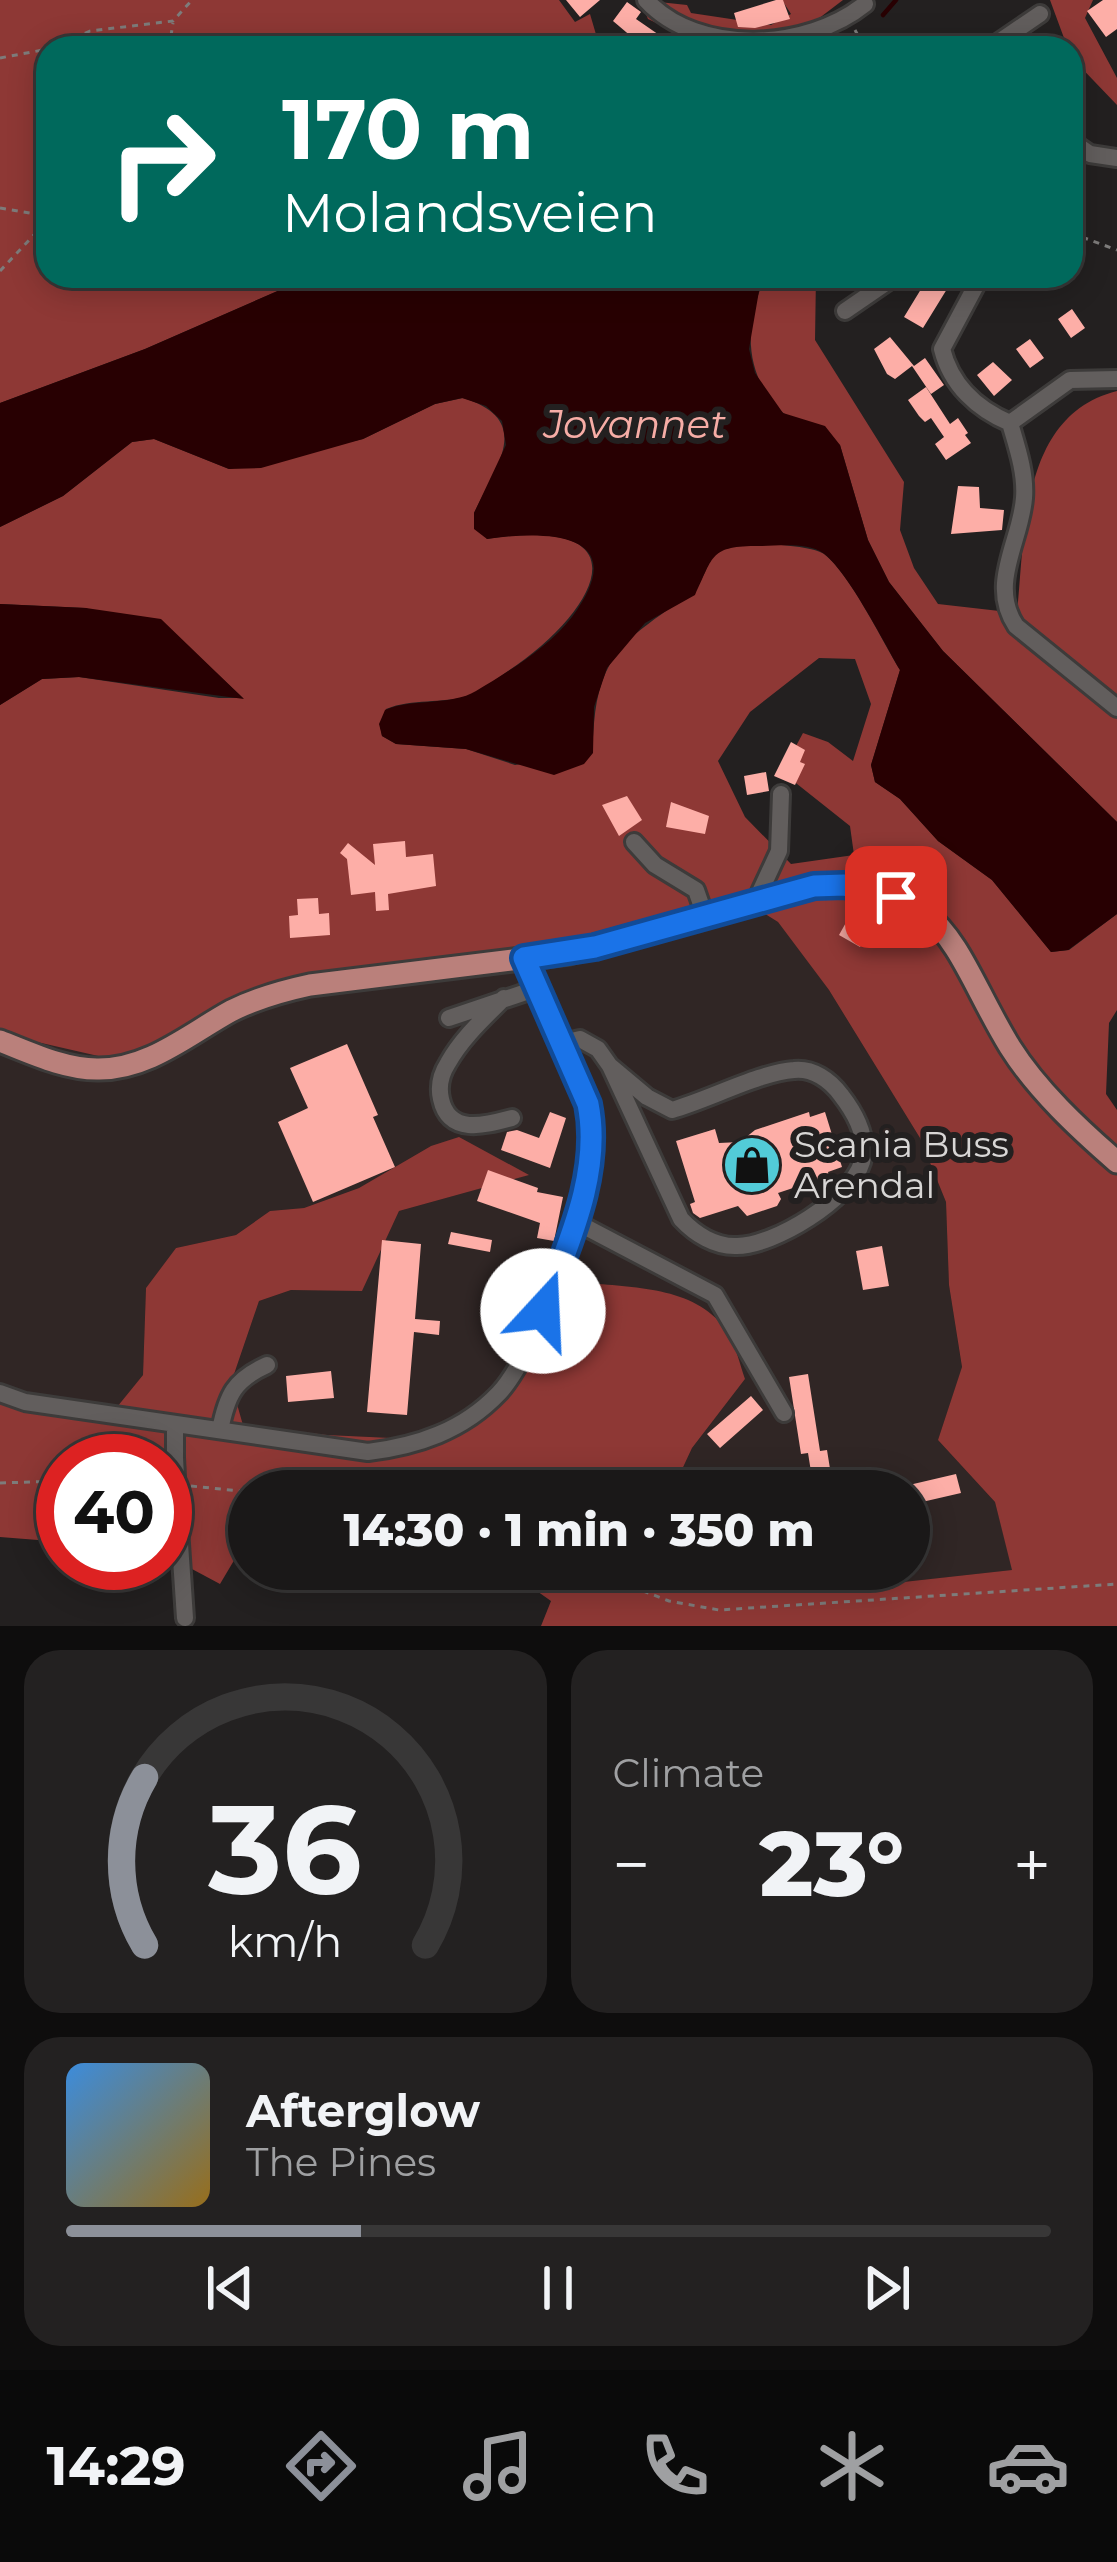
<!DOCTYPE html>
<html lang="en">
<head>
<meta charset="utf-8">
<style>
	:root { --surface:#1a1818; --page:#232121; --text:#f1f3f6; --muted:#9fa0a2; --line:#383737; --accent:#8c9099 }
	body { margin:0; font-family:Montserrat,sans-serif; background:var(--page); color:var(--text); height:100vh; display:flex; flex-direction:column; font-size:45px; white-space:nowrap }
	* { box-sizing:border-box; margin:0 }
	p { font-size:39px; color:var(--muted) }
	.icon { flex:none; width:66px; height:66px; fill:none; stroke:currentColor; stroke-width:2; stroke-linecap:round; stroke-linejoin:round }
	.map { position:relative; height:1626px; overflow:hidden }
	.sheet { display:flex; flex-direction:column; gap:24px; padding:24px; background:#0e0d0d; flex:1 }
	.sheet>* { flex:none }
	.top-card { position:absolute; left:36px; top:36px; width:1047px; height:252px; border-radius:36px; box-shadow:0 6px 30px #0003,0 0 0 3px var(--line); background:#00695c; color:#fff; overflow:hidden }
	.speed { position:absolute; left:36px; top:1434px; display:flex; gap:24px; font-size:60px; font-weight:700; text-align:center }
	.speed>* { display:grid; place-content:center; width:156px; height:156px; border-radius:50%; background:var(--surface); box-shadow:0 6px 30px #0003,0 0 0 3px var(--line); line-height:1 }
	.speed .limit { border:18px solid #d22; background:#fff; color:#111 }
	.pin { position:absolute; display:grid; place-items:center; width:102px; height:102px; color:#fff; margin:-51px; border-radius:24px; box-shadow:0 6px 18px #0006 }
	.me { position:absolute; width:132px; margin:-66px; rotate:20deg; stroke-linejoin:round; filter:drop-shadow(0 0 9px #0008) }
	.turn { display:flex; align-items:center; gap:42px; height:252px; padding:0 48px; font-size:54px }
	.turn .icon { width:156px; height:156px; stroke-width:2.5 }
	.turn b { display:block; font-size:84px; line-height:102px }
	.big { font-size:90px; font-weight:800; line-height:1.1 }
	.sheet .card { flex:1; display:flex; flex-direction:column; justify-content:center; gap:18px; min-width:0; padding:0 42px; border-radius:36px; background:var(--page) }
	.sheet .dial { align-items:center; gap:0 }
	.dial svg { height:312px; overflow:visible; fill:none; stroke:var(--line); stroke-width:7; stroke-linecap:round; text-anchor:middle }
	.dial text { fill:var(--text); stroke:none }
	.song { display:flex; align-items:center; gap:36px }
	.cover { width:144px; height:144px; border-radius:18px; background:linear-gradient(135deg,hsl(210 70% 55%),hsl(40 70% 35%)) }
	.played { height:12px; border-radius:6px; background:linear-gradient(90deg,var(--accent) 30%,var(--line) 30%) }
	.keys { display:flex; justify-content:space-around; direction:ltr }
	.heat { display:flex; justify-content:space-between; align-items:center; font-size:66px; direction:ltr }
	.sheet .tiles { flex:1; display:grid; gap:24px; grid-template-columns:1fr 1fr }
	.card:last-child { grid-column:span 2 }
	.trip { position:absolute; left:228px; top:1470px; width:702px; height:120px; border-radius:60px; background:var(--surface); box-shadow:0 6px 30px #0003,0 0 0 3px var(--line); font-weight:800; line-height:120px; text-align:center }
	.tabs { display:flex; height:192px; justify-content:space-around; align-items:center; background:#0a0a0a; color:var(--muted) }
	.tabs .icon { width:84px; height:84px }
	.tabs .selected { color:var(--accent) }
	.tabs b { font-size:54px; color:var(--text) }
	.map>svg:first-child { display:block }
</style>
</head>
<body>
<div class="map">
<svg width="1117" height="1626" viewBox="0 0 1117 1626">
	<rect width="100%" height="100%" fill="#232020"/>
	<path fill="#302625" d="M754 907 778 922 829 990 920 1138 946 1202 949 1285 962 1368 938 1440 995 1502 1013 1570 840 1589 778 1569H909V1491H672L692 1448 745 1379 589 1283 540 1350 482 1412 413 1439 327 1435 243 1425 231 1383 259 1301 291 1290H362L399 1211 528 1175 431 1146 359 1188 304 1208 270 1211 236 1235 176 1248 146 1288 143 1375 117 1407 30 1412 0 1403V1038L257 998Z"/>
	<path fill="#8e3835" fill-rule="evenodd" d="M0 0H559L575 22 590 14 600 48H48V276H304L296 283 145 349 0 403Z
		M640 0 687 5 691 13 771 25 791 14 782 0H843L780 48H708L648 19Z
		M1050 0H1093L1085 18 1117 78V105L1071 57Z
		M766 276H816L815 340 904 482 900 530 914 568 938 604 1017 613C1025 533 1021 415 1117 391V822L943 651 889 582 868 540 840 445C824 435 793 422 781 411 743 374 744 321 766 276Z
		M463 398C534 420 497 465 474 513L487 539C648 514 599 611 508 671 496 679 481 692 468 696 441 704 413 698 386 709L380 725 382 736 396 744 466 749 515 765 592 753C594 725 594 698 606 672 625 630 669 615 698 584 709 571 706 556 724 548 739 541 811 544 824 554 850 574 882 641 900 670L871 765 875 782 900 799 938 841 992 880 1051 952 1069 950 1117 914V1010L1109 1023 1106 1094 1117 1110V1626H541L551 1601 510 1572 491 1569H778L840 1589 1012 1570 995 1502 938 1440 962 1367 949 1285 946 1202 920 1138 829 990 778 922 754 907 585 940 326 982 183 1037 107 1058 24 1039 0 1038V705L42 679 79 677 219 698H243L212 669 86 608 0 604V527L63 496 132 442 154 439 229 469 363 439 435 404ZM819 658 855 659 871 704 853 761 828 742 803 733 782 772 850 826 854 855 791 864 745 817 718 761 750 712Z
		M459 1137 529 1175 399 1211 362 1291 291 1290 259 1301 231 1383 243 1425 327 1435 413 1439 482 1412 540 1350 589 1283C637 1288 699 1287 728 1333 736 1346 740 1365 745 1379L692 1448 672 1491H249V1545L239 1552 220 1584 177 1561V1552L165 1551V1461H63V1542L0 1537V1403L30 1412 117 1407 143 1375 146 1288 176 1248 236 1235 270 1211 304 1208 359 1188 431 1146Z"/>
	<path fill="#280002" d="M304 276H766L759 291 749 349 755 373 783 413 825 426 840 445 868 540 889 582 943 651 1117 822V914L1068 950 1051 952 992 880 938 841 900 799 875 782 871 765 900 670C884 642 847 570 823 553 807 542 778 546 759 546 710 546 714 555 695 595L645 623 607 668 594 707 593 753 584 764 554 775 466 749 396 744 382 736 379 724 385 710C413 698 451 706 476 691 508 672 549 647 572 617 635 532 547 530 487 539L474 529V513L506 445 502 421 486 406 462 398 435 404 363 439 261 468 229 469 154 439 132 442 63 496 0 527V403L145 349 296 283Z
		M0 604 86 608 161 619 244 699 79 677 42 679 0 705Z"/>
	<g fill="none" stroke-linecap="round" stroke-linejoin="round">
		<path stroke="#280002" stroke-width="4.5" d="M883 15 896 0"/>
	</g>
	<path fill="#fdaea7" d="M566 0H600L580 17Z
		M776 0H783L790 19 755 28 738 27 734 13Z
		M1103 0H1117V29L1106 37 1087 11Z
		M627 2 641 12 636 19 678 48H636L639 43 613 21Z
		M929 276H955L923 328 904 317Z
		M1072 309 1085 328 1071 338 1058 319Z
		M890 337 914 366 925 358 944 385 931 394 912 366 895 379 887 374 874 349Z
		M1030 339 1044 358 1030 368 1016 349Z
		M993 362 1012 380 994 396 977 375Z
		M926 387 950 424 958 418 968 433 965 435 971 443 946 460 935 444 944 437 931 418 925 422 919 416 908 400Z
		M958 486 979 487 980 508 1004 510 1002 530 951 534Z
		M791 742 805 750 800 762 805 764 795 785 774 776Z
		M766 772 769 791 747 795 744 776Z
		M627 796 642 820 619 836 602 805Z
		M671 802 709 816 705 834 666 827Z
		M405 841 406 857 433 854 436 886 388 894 389 910 376 911 375 892 351 895 347 859 340 853 348 843 375 865 373 844Z
		M318 898 319 914 329 913 330 935 290 938 289 916 298 915 297 899Z
		M848 919 869 931 860 947 839 935Z
		M347 1044 378 1115 373 1117 395 1167 313 1202 278 1122 308 1108 290 1068Z
		M550 1112 566 1118 550 1168 501 1150 507 1132 517 1130 539 1138Z
		M809 1112 810 1117 825 1112 842 1167 828 1172 829 1176 778 1193 781 1199 777 1206 747 1216 738 1206 700 1218 693 1213 690 1204 695 1202 676 1141 715 1129 719 1143 740 1142 755 1130Z
		M488 1170 538 1188 537 1192 563 1197 554 1241 537 1238 540 1223 477 1201Z
		M451 1232 492 1240 490 1252 448 1244Z
		M382 1240 421 1244 415 1319 440 1321 439 1335 414 1332 407 1415 367 1412Z
		M882 1246 889 1286 863 1290 856 1251Z
		M331 1371 334 1398 288 1402 286 1376Z
		M808 1374 820 1451 827 1450 831 1475 812 1478 808 1453 801 1454 789 1377Z
		M751 1396 763 1410 720 1448 707 1434Z
		M956 1474 961 1493 909 1505V1485Z"/>
	<g fill="none" stroke-linecap="round" stroke-linejoin="round">
		<defs>
			<path id="minor" d="M646 0C699 57 808 50 865 4
				M990 48 1040 14
				M1071 141 1090 154 1117 158
				M981 276 942 349C951 385 977 409 1010 423
				M845 311 896 276
				M1117 379 1070 380 1010 423C1017 447 1026 473 1024 498 1021 541 988 584 1016 626L1117 708
				M634 842 655 865 696 890 705 916
				M761 900 760 892 779 851 781 794
				M504 998C484 1018 462 1038 448 1063 441 1074 438 1086 441 1099 449 1136 486 1125 512 1118
				M449 1018 535 989
				M563 1043 580 1039 598 1049 610 1066 681 1219C695 1234 715 1247 737 1246 774 1246 851 1199 862 1162 869 1138 855 1113 841 1095 830 1080 813 1068 794 1070 761 1072 708 1100 672 1110L647 1097 610 1066
				M576 1222 715 1295 784 1413
				M0 1393 25 1402 368 1452C417 1446 463 1431 499 1393 539 1350 601 1177 591 1119 582 1062 542 1013 525 959
				M220 1430C227 1395 234 1380 267 1365
				M175 1458V1425
				M178 1514 185 1618"/>
			<path id="major" d="M0 1041C31 1053 64 1069 97 1069 148 1070 189 1034 231 1011 257 998 282 991 310 985L569 953 814 886C950 880 953 954 1010 1047 1037 1090 1079 1129 1117 1162"/>
		</defs>
		<use href="#minor" stroke="#3d3b3a" stroke-width="22"/>
		<use href="#major" stroke="#3d3b3a" stroke-width="27"/>
		<path stroke="#7e7c7b" stroke-width="3" stroke-dasharray="6 6" stroke-linecap="butt" d="M855 30 865 48
			M52 48 90 31 173 21 192 0
			M169 48 173 23
			M0 58 48 49
			M0 208 48 216
			M1071 233 1117 250
			M0 271 48 220
			M0 1483 63 1481
			M191 1486 249 1492
			M587 1569 669 1601 719 1610 1117 1584"/>
		<use href="#minor" stroke="#625e5d" stroke-width="16"/>
		<use href="#major" stroke="#ba807b" stroke-width="21"/>
		<defs>
			<path id="minor-bridge" d="M175 1458 178 1514"/>
		</defs>
		<use href="#minor-bridge" stroke="#3d3b3a" stroke-width="22" stroke-linecap="butt"/>
		<use href="#minor-bridge" stroke="#625e5d" stroke-width="16"/>
	</g>
	<g fill="none" stroke-linecap="round" stroke-linejoin="round">
		<defs>
			<path id="route" d="M543 1311C567 1246 602 1174 588 1104L524 958 595 947 814 886 844 885 896 897"/>
		</defs>
		<use href="#route" stroke="#114b97" stroke-width="30"/>
		<use href="#route" stroke="#1a73e8" stroke-width="21"/>
	</g>
	<defs>
		<symbol id="shop-disc" viewBox="-11 -11 22 22"><circle r="9.5" fill="#52cbd8" stroke="#232020"/><path d="M-5-2.5h2.3a2.7 3.5 0 0 1 5.4 0H5L5.5 6h-11ZM-1.5-2.5h3a1.5 2.3 0 0 0-3 0Z" fill="#111"/></symbol>
	</defs>
	<g fill-rule="evenodd">
		<use href="#shop-disc" x="719" y="1132" width="66" height="66"/>
	</g>
	<g text-anchor="middle" stroke-width="12" stroke-linejoin="round" paint-order="stroke">
		<g font-size="36" fill="#d8d6d5" stroke="#232020" text-anchor="start">
			<text x="794" y="1157">Scania Buss<tspan x="794" dy="41">Arendal</tspan></text>
		</g>
		<g font-size="39" font-style="italic" fill="#f7ada6" stroke="#232020">
			<text x="635" y="438">Jovannet</text>
		</g>
	</g>
</svg>
<div class="speed"><div class="limit">40</div></div>
<div class="pin" style="left:896px;top:897px;background:#d93025"><svg class="icon" aria-label="arrive" viewBox="0 0 24 24"><path d="M6 21V4h12l-3 4 3 4H6"/></svg></div>
<svg class="me" style="left:543px;top:1311px" viewBox="-20 -20 40 40"><circle r="19" fill="#fff"/><path d="M0-13L10 11 0 6-10 11z" fill="#1a73e8"/></svg>
<div class="trip">14:30 · 1 min · 350 m</div>
<div class="top-card">
<div class="turn"><svg class="icon" aria-label="right" viewBox="0 0 24 24"><path d="M7 20v-9h11M14 6l5 5-5 5"/></svg><div><b>170 m</b>Molandsveien</div></div>
</div>
</div>
<section class="sheet">
<div class="tiles">
<div class="card dial"><svg viewBox="0 0 100 80">
<path d="M14 69A42 42 0 1 1 86 69"/>
<path d="M14 69A42 42 0 0 1 14 26" stroke="#8c9099"/>
<text x="50" y="56" font-size="32" font-weight="700">36</text>
<text x="50" y="72" font-size="11">km/h</text>
</svg></div>
<div class="card"><p>Climate</p>
<div class="heat"><a>−</a><b class="big">23°</b><a>+</a></div>
</div>
<div class="card">
<div class="song"><i class="cover"></i><div><b>Afterglow</b><p>The Pines</p></div></div>
<div class="played"></div>
<div class="keys"><svg class="icon" aria-label="previous" viewBox="0 0 24 24"><path d="M18 5L8 12l10 7zM5 5v14"/></svg><svg class="icon" aria-label="pause" viewBox="0 0 24 24"><path d="M8 5v14M16 5v14"/></svg><svg class="icon" aria-label="next" viewBox="0 0 24 24"><path d="M6 5l10 7-10 7zM19 5v14"/></svg></div>
</div>
</div>
</section>
<nav class="tabs">
<b>14:29</b>
<svg class="icon selected" aria-label="directions" viewBox="0 0 24 24"><path d="M12 3l9 9-9 9-9-9zM9 14v-3h6M13 9l2 2-2 2"/></svg>
<svg class="icon" aria-label="music" viewBox="0 0 24 24"><path d="M9 18V5l10-2v13"/><circle cx="6" cy="18" r="3"/><circle cx="16" cy="16" r="3"/></svg>
<svg class="icon" aria-label="phone" viewBox="0 0 24 24"><path d="M5 4h4l2 5-3 2q2 4 5 5l2-3 5 2v4C11 20 4 13 5 4z"/></svg>
<svg class="icon" aria-label="climate" viewBox="0 0 24 24"><path d="M12 3v18M4 7l16 10M4 17L20 7"/></svg>
<svg class="icon" aria-label="car" viewBox="0 0 24 24"><path d="M5 17H2v-5l4-1 3-4h7l3 4 3 1v5h-3M9 17h6M6 11h13"/><circle cx="7" cy="17" r="2"/><circle cx="17" cy="17" r="2"/></svg>
</nav>
</body>
</html>
